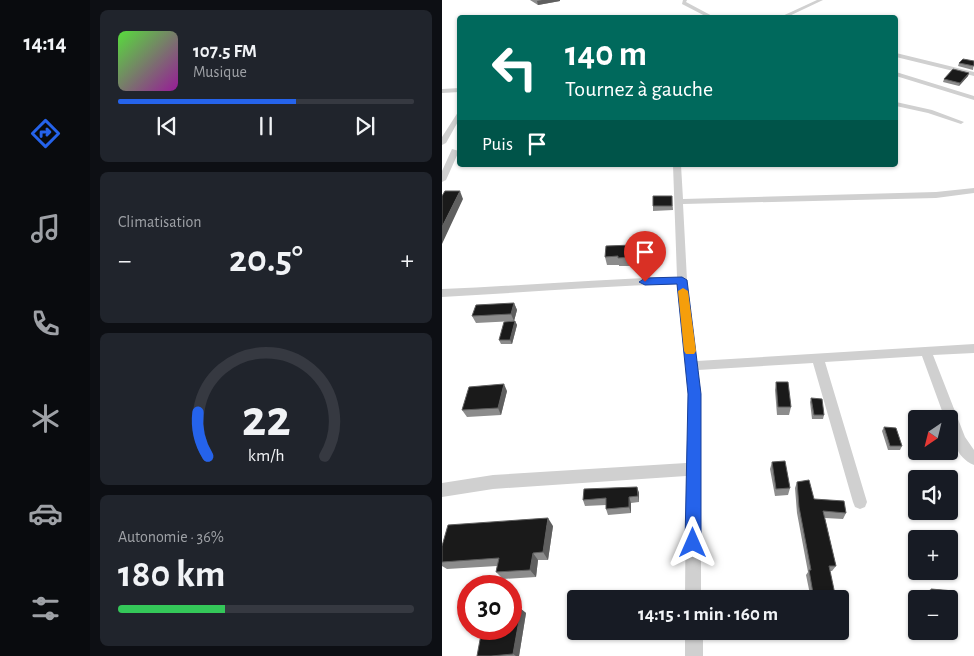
<!DOCTYPE html>
<html lang="fr">
<head>
<meta charset="utf-8">
<style>
	:root { --surface:#171b24; --page:#20242c; --text:#f1f3f6; --muted:#9ea1a6; --line:#363941; --accent:#2563eb }
	body { margin:0; font-family:"Alegreya Sans",sans-serif; background:var(--page); color:var(--text); height:100vh; display:flex; flex-direction:column; font-size:19px; white-space:nowrap }
	* { box-sizing:border-box; margin:0 }
	p { font-size:16px; color:var(--muted) }
	.icon { flex:none; width:28px; height:28px; fill:none; stroke:currentColor; stroke-width:2; stroke-linecap:round; stroke-linejoin:round }
	.map { position:relative; flex:1; overflow:hidden }
	.sheet { display:flex; flex-direction:column; gap:10px; padding:10px; background:#0d0f14; width:352px }
	.sheet>* { flex:none }
	.banner { position:absolute; left:15px; top:15px; width:441px; height:152px; border-radius:5px; box-shadow:0 1px 4px #0004; background:#00695c; color:#fff; overflow:hidden }
	.needle { width:32px; rotate:215deg }
	.tools { position:absolute; left:466px; top:410px; display:grid; gap:10px }
	.tools a { display:grid; place-items:center; width:50px; height:50px; border-radius:5px; background:var(--surface); box-shadow:0 1px 4px #0004; font-size:25px }
	.speed { position:absolute; left:15px; top:575px; display:flex; gap:10px; font-size:25px; font-weight:700; text-align:center }
	.speed>* { display:grid; place-content:center; width:65px; height:65px; border-radius:50%; background:var(--surface); box-shadow:0 1px 4px #0004; line-height:1 }
	.speed .limit { border:8px solid #d22; background:#fff; color:#111 }
	.pin { position:absolute; display:grid; place-items:center; width:42px; height:42px; color:#fff; margin:-51px -21px; border-radius:50% 50% 50% 0; rotate:-45deg; box-shadow:0 0 5px #0007 }
	.pin .icon { rotate:45deg }
	.me { position:absolute; width:55px; margin:-28px; rotate:0deg; stroke-linejoin:round; filter:drop-shadow(0 0 4px #0008) }
	.turn { display:flex; align-items:center; gap:18px; height:105px; padding:0 25px; font-size:22px }
	.turn .icon { width:65px; height:65px; stroke-width:2.5 }
	.turn b { display:block; font-size:35px; line-height:42px }
	.then { display:flex; align-items:center; height:48px; padding:0 25px; background:#0003; gap:10px; font-size:19px }
	.big { font-size:38px; font-weight:600; line-height:1.1 }
	.sheet .widget { flex:1; display:flex; flex-direction:column; justify-content:center; gap:8px; min-width:0; padding:0 18px; border-radius:8px; background:var(--page) }
	.sheet .dial { align-items:center; gap:0 }
	.dial svg { height:130px; overflow:visible; fill:none; stroke:var(--line); stroke-width:7; stroke-linecap:round; text-anchor:middle }
	.dial text { fill:var(--text); stroke:none }
	.song { display:flex; align-items:center; gap:15px }
	.cover { width:60px; height:60px; border-radius:8px; background:linear-gradient(135deg,hsl(110 70% 55%),hsl(300 70% 35%)) }
	.played { height:5px; border-radius:2px; background:linear-gradient(90deg,var(--accent) 60%,var(--line) 60%) }
	.keys { display:flex; justify-content:space-around; direction:ltr }
	.heat { display:flex; justify-content:space-between; align-items:center; font-size:28px; direction:ltr }
	.charge { height:8px; border-radius:4px; background:linear-gradient(90deg,#34c759 36%,var(--line) 0) }
	.trip { position:absolute; left:125px; top:590px; width:282px; height:50px; border-radius:5px; background:var(--surface); box-shadow:0 1px 4px #0004; font-weight:600; line-height:50px; text-align:center }
	main { display:flex; flex:1; min-height:0 }
	.dock { display:flex; flex-direction:column; width:90px; justify-content:space-around; align-items:center; background:#090b0e; color:var(--muted) }
	.dock .icon { width:35px; height:35px }
	.dock .selected { color:var(--accent) }
	.dock b { font-size:22px; color:var(--text) }
	.map>svg:first-child { display:block }
</style>
</head>
<body>
<main>
<nav class="dock">
<b>14:14</b>
<svg class="icon selected" aria-label="directions" viewBox="0 0 24 24"><path d="M12 3l9 9-9 9-9-9zM9 14v-3h6M13 9l2 2-2 2"/></svg>
<svg class="icon" aria-label="music" viewBox="0 0 24 24"><path d="M9 18V5l10-2v13"/><circle cx="6" cy="18" r="3"/><circle cx="16" cy="16" r="3"/></svg>
<svg class="icon" aria-label="phone" viewBox="0 0 24 24"><path d="M5 4h4l2 5-3 2q2 4 5 5l2-3 5 2v4C11 20 4 13 5 4z"/></svg>
<svg class="icon" aria-label="climate" viewBox="0 0 24 24"><path d="M12 3v18M4 7l16 10M4 17L20 7"/></svg>
<svg class="icon" aria-label="car" viewBox="0 0 24 24"><path d="M5 17H2v-5l4-1 3-4h7l3 4 3 1v5h-3M9 17h6M6 11h13"/><circle cx="7" cy="17" r="2"/><circle cx="17" cy="17" r="2"/></svg>
<svg class="icon" aria-label="filters" viewBox="0 0 24 24"><path d="M4 7h16M4 17h16"/><circle cx="9" cy="7" r="2"/><circle cx="15" cy="17" r="2"/></svg>
</nav>
<section class="sheet">
<div class="widget">
<div class="song"><i class="cover"></i><div><b>107.5 FM</b><p>Musique</p></div></div>
<div class="played"></div>
<div class="keys"><svg class="icon" aria-label="previous" viewBox="0 0 24 24"><path d="M18 5L8 12l10 7zM5 5v14"/></svg><svg class="icon" aria-label="pause" viewBox="0 0 24 24"><path d="M8 5v14M16 5v14"/></svg><svg class="icon" aria-label="next" viewBox="0 0 24 24"><path d="M6 5l10 7-10 7zM19 5v14"/></svg></div>
</div>
<div class="widget"><p>Climatisation</p>
<div class="heat"><a>−</a><b class="big">20.5°</b><a>+</a></div>
</div>
<div class="widget dial"><svg viewBox="0 0 100 80">
<path d="M14 69A42 42 0 1 1 86 69"/>
<path d="M14 69A42 42 0 0 1 8 42" stroke="#2563eb"/>
<text x="50" y="56" font-size="32" font-weight="700">22</text>
<text x="50" y="72" font-size="11">km/h</text>
</svg></div>
<div class="widget"><p>Autonomie · 36%</p><b class="big">180 km</b><div class="charge"></div></div>
</section>
<div class="map">
<svg width="532" height="656" viewBox="0 0 532 656">
	<rect width="100%" height="100%" fill="#fff"/>
	<g fill="none" stroke-linecap="round" stroke-linejoin="round">
		<path fill="#d0d0d0" fill-rule="evenodd" d="M241 0H245L244 2 274 18H267L240 4Z
			M375 0H381L343 18H336Z
			M454 53 532 72V76L454 57Z
			M454 72 532 96V100L454 76Z
			M18 88V92L0 93V89Z
			M454 102 490 110 522 122 519 124 486 113 454 106Z
			M18 109V118L4 143 0 145V137Z
			M10 149 17 151 4 180 0 182V171Z
			M231 165H239L241 199 494 192 532 188V193L494 198 241 204 245 280 255 361 532 344V353L491 355 523 437 532 450V465C514 458 508 436 508 419H503L480 356 383 362 425 502 423 507 418 509 413 507 411 502 371 363 256 370 259 394V599H243L244 476 51 489 0 497V483L51 475 244 463 247 394 235 284C157 286 79 293 0 297V289C78 286 156 279 235 277Z
			M243 631H261V656H243Z"/>
	</g>
	<path fill="#8c8c8c" d="M88 0H118V1L96 5Z
		M532 61 531 70 516 66 517 63Z
		M527 73 526 76 517 86 501 82 502 79Z
		M230 196 231 210 211 211V206Z
		M192 253 191 266H177V265H165L163 257Z
		M72 303 75 310 72 321 34 323 30 316Z
		M73 321 75 325 70 344H59L57 340Z
		M334 382 349 407 347 415H335L333 390Z
		M65 391 59 415 25 417 20 410Z
		M369 398 382 415 381 419H370L368 402Z
		M442 427 460 446 458 450H446L440 431Z
		M330 462 348 488 346 495 333 496 328 469Z
		M355 482 372 499 404 513 401 519 383 518 394 566 390 571H388L394 599H369L364 575 366 572 355 513 353 488Z
		M195 487 197 493V502L189 503V513L166 515 164 509V505L143 506 141 500Z
		M111 526 106 560H96L94 577 61 579 54 572 55 566 5 569 0 566V546Z
		M489 589 512 591 515 607 512 610 508 609V599H488L486 591Z
		M79 609 84 613 77 656H35Z"/>
	<path fill="#5f5f5f" d="M100 0H118V1L96 5 95 1Z
		M527 73 526 76 517 86 518 83Z
		M18 191 21 199 0 244V227Z
		M191 245 192 253 191 266 190 257Z
		M72 303 75 310 72 321 69 314Z
		M73 321 75 325 70 344 68 340Z
		M62 384 65 391 59 415 56 408Z
		M195 487 197 493V502L196 496Z
		M187 497 189 503V513L187 507Z
		M106 518 111 526 106 560 101 552Z
		M91 553 96 560 94 577 88 570Z
		M79 609 84 613 77 656H74L71 654Z"/>
	<path fill="#1a1a1a" stroke="#5f5f5f" d="M521 59 532 61V66L517 63Z
		M511 69 527 73 518 83 502 79Z
		M3 191H18L0 227V196Z
		M211 196H230V206H211Z
		M191 245 190 257 176 258V256L163 257 164 246Z
		M72 303 69 314 30 316 34 305Z
		M73 321 68 340H57L62 322Z
		M334 382H346L349 407H336Z
		M62 384 56 408 20 410 27 387Z
		M369 398 380 399 382 415H372Z
		M442 427 454 428 460 446H448Z
		M343 461 348 488 334 489 330 462Z
		M367 480 372 499 402 501 404 513 381 511 394 566H387L394 599H372L367 570H369L357 507 355 482Z
		M195 487 196 496 187 497V507L164 509V498L141 500 142 489Z
		M106 518 101 552 91 553 88 570 54 572 57 558 0 562V546L6 525Z
		M489 589 512 591 515 607H508V599H491Z
		M69 609H79L71 654 49 656H35L40 629H69Z"/>
	<path fill="#2563eb" stroke="#184099" d="M240 277 245 280 259 394V543L257 549 251 551 245 549 243 543 246 394 235 284 203 285 197 282 203 278Z"/>
	<path fill="#f59e0b" d="M241 288 246 291 254 351 252 354H244L242 351 236 291Z"/>
</svg>
<div class="tools">
<a><svg class="needle" viewBox="-14 -14 28 28"><path d="M0-13l5 13h-10z" fill="#e53935"/><path d="M0 13l5-13h-10z" fill="#9ea1a6"/></svg></a>
<a><svg class="icon" aria-label="sound" viewBox="0 0 24 24"><path d="M4 9h4l5-4v14l-5-4H4zM17 9q2 3 0 6"/></svg></a>
<a>+</a>
<a>−</a>
</div>
<div class="speed"><div class="limit">30</div></div>
<div class="pin" style="left:203px;top:282px;background:#d93025"><svg class="icon" aria-label="arrive" viewBox="0 0 24 24"><path d="M6 21V4h12l-3 4 3 4H6"/></svg></div>
<svg class="me" style="left:251px;top:543px" viewBox="-20 -20 40 40"><path d="M0-17L14 15 0 8-14 15z" fill="#2563eb" stroke="#fff" stroke-width="4"/></svg>
<div class="trip">14:15 · 1 min · 160 m</div>
<div class="banner">
<div class="turn"><svg class="icon" aria-label="left" viewBox="0 0 24 24"><path d="M17 20v-9H6M10 6l-5 5 5 5"/></svg><div><b>140 m</b>Tournez à gauche</div></div>
<div class="then">Puis<svg class="icon" aria-label="arrive" viewBox="0 0 24 24"><path d="M6 21V4h12l-3 4 3 4H6"/></svg></div>
</div>
</div>
</main>
</body>
</html>
